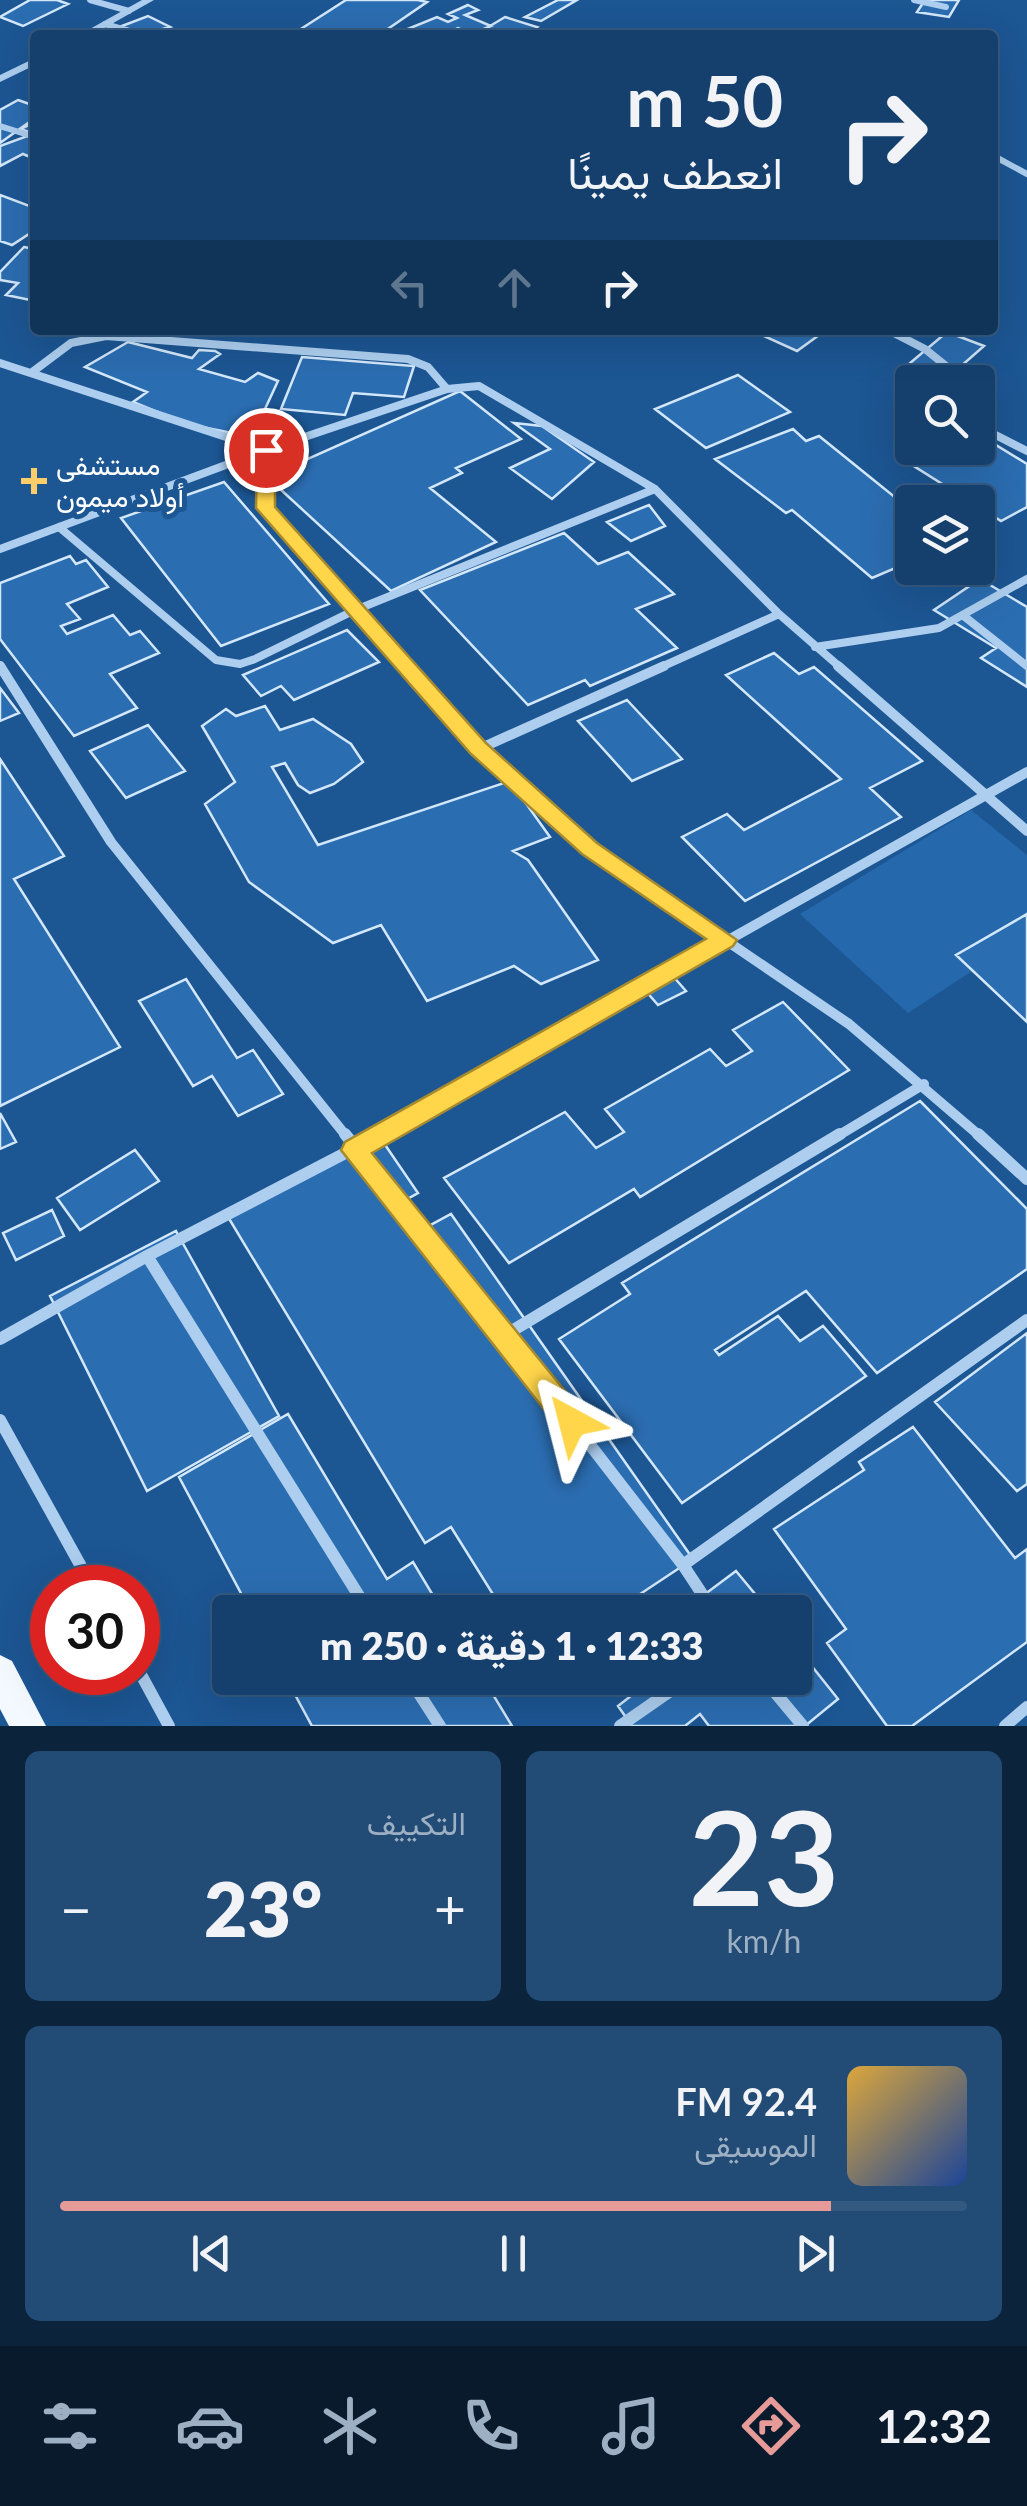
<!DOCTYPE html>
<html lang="ar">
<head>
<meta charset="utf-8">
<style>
	:root { --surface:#15406e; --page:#224b76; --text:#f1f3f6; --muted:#9dafc2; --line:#345981; --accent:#e69b98 }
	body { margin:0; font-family:Lato,Vazirmatn,sans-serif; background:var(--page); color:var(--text); direction:rtl; height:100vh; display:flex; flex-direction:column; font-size:38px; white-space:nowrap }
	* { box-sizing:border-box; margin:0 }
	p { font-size:32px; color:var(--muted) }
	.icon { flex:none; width:55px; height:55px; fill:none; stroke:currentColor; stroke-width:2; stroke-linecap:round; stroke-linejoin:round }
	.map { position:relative; height:1726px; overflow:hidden; direction:ltr }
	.side { display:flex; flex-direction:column; gap:25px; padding:25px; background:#0c233c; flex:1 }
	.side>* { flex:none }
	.guide { position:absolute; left:30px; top:30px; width:968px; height:305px; border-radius:10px; box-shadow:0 10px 40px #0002,0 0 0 2px var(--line); direction:rtl; background:#15406e; color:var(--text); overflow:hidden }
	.tools { position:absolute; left:895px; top:365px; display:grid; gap:20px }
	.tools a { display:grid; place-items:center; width:100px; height:100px; border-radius:10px; background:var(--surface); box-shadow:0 10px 40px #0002,0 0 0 2px var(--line); font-size:50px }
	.speed { position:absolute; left:30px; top:1565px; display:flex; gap:20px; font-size:50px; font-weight:700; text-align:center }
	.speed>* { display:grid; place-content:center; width:130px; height:130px; border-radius:50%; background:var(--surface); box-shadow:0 10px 40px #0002,0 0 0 2px var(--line); line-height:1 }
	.speed .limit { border:15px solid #d22; background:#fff; color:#111 }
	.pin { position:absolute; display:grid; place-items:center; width:85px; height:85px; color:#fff; margin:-42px; border:5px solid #fff; border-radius:50%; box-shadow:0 2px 10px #0007 }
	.me { position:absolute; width:110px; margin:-55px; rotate:322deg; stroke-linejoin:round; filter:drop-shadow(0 0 8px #0008) }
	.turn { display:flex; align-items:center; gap:35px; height:210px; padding:0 50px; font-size:45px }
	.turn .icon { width:130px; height:130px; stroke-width:2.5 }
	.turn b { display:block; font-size:70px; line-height:85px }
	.lanes { display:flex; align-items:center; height:95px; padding:0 50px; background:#0003; justify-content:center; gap:50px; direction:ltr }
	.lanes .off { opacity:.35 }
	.big { font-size:75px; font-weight:800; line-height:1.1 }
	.side .card { flex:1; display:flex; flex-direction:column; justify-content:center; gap:15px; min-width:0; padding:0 35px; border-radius:15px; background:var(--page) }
	.side .dial { align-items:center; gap:0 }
	.dial b { font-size:130px; line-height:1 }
	.song { display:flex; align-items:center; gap:30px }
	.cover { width:120px; height:120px; border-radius:15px; background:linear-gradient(135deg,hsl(40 70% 55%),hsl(220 70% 35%)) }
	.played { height:10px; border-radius:5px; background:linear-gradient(90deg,var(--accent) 85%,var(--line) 85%) }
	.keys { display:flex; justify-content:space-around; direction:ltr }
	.heat { display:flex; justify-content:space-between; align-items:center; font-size:55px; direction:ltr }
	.side .tiles { flex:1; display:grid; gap:25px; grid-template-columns:1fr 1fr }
	.card:last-child { grid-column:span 2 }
	.trip { position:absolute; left:212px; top:1595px; width:600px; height:100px; border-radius:10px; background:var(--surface); box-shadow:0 10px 40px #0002,0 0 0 2px var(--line); font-weight:800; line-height:100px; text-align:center; direction:rtl }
	.menu { display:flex; height:160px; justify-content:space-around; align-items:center; background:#081a2c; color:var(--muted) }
	.menu .icon { width:70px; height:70px }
	.menu .current { color:var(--accent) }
	.menu b { font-size:45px; color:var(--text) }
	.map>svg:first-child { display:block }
</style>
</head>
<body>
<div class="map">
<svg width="1027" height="1726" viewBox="0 0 1027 1726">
	<rect width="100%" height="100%" fill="#1c5693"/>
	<path fill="#2568ac" d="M971 810 1027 855V935L908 1013 800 914Z"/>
	<path fill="#2b6db1" stroke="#d3e7fa" stroke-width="2.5" d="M30 0H57L68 4 23 26 0 17Z
		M346 0H418L427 2 379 35 293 34Z
		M558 0H577L541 21 525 17Z
		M925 0H959L949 17 917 12Z
		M468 5 478 10 465 15 491 26 472 34 458 28 443 35H393L437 17 448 22 457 18 448 14Z
		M148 16 170 27 140 35 122 26Z
		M505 17 537 27 524 35H475Z
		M18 100 35 106V118L0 143V110Z
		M35 122V159L23 154 0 166V146L33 134 21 129Z
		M0 195 35 208V230L12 245 0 241Z
		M24 247 35 249V301L6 295 18 283 0 280V272Z
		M751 330H826L797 351Z
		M947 332 984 346 943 382H918L897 374Z
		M128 342 192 358 199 350 215 351 220 354 199 369 245 382 258 373 278 381 252 437 187 424 133 402 147 392 85 367Z
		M302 357 414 366 404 397 353 393 345 415 281 409Z
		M738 375 790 412 706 448 655 409Z
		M460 391 521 439 456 468 462 473 430 488 496 542 391 591 267 477Z
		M514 423 542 426 594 462 552 499 510 468 550 449Z
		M793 429 806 441 819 436 912 511V561L872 578 792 510 786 513 715 459Z
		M978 434 1027 464V507L1001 521 909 463 937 448H978Z
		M224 482 329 604 221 646 121 518Z
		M649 505 665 526 631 541 607 522Z
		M564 533 598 564 628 552 674 594 636 609 677 648 590 686 585 680 528 705 420 590Z
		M70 556 76 564 86 560 108 587 67 604 80 619 61 626 67 634 113 615 130 635 140 631 159 653 110 674 137 708 74 736 0 639V583Z
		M980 579 1027 607V687L981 658 996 648 934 610Z
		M347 630 379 662 294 700 281 686 261 696 243 675Z
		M774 653 799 674 814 667 922 761 870 788 901 817 745 901 682 837 727 814 744 830 841 779 726 675Z
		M0 688 19 713 0 721Z
		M627 700 682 759 632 781 578 721Z
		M265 706 280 730 313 719 351 744 363 762 334 784 310 793 298 785 285 763 272 767 318 845 510 781 550 837 513 851 528 860 598 960 541 984 514 966 427 1001 381 925 333 943 249 882 205 804 235 782 202 726 226 709 236 716Z
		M148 725 185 771 126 798 90 751Z
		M0 759 64 856 14 879 120 1047 0 1106Z
		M1027 914V1022L956 955Z
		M672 975 686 991 658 1005 644 989Z
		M186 979 237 1058 253 1050 283 1094 238 1116 212 1076 193 1086 139 1001Z
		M783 1002 849 1070 640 1197 634 1189 509 1263 444 1178 565 1112 596 1148 624 1132 605 1109 710 1049 726 1066 752 1051 733 1030Z
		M920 1101 1027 1209V1269L877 1373 806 1291 715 1350 719 1355 778 1316 800 1341 823 1326 866 1376 682 1503 559 1339 630 1294 622 1283Z
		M0 1113 16 1142 0 1149Z
		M377 1133 418 1193 393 1207 412 1235 451 1214 693 1559 613 1612H504L451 1527 425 1543 225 1212Z
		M135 1150 159 1181 80 1230 57 1198Z
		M52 1210 64 1236 16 1260 3 1233Z
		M176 1231 279 1416 147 1491 50 1296Z
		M1027 1333V1484L1017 1491 935 1402Z
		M288 1414 387 1579 413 1562 443 1612H251L179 1477Z
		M913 1427 1015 1558 1027 1549V1642L912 1726H887L827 1643 846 1629 774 1529 864 1470 859 1462Z
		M736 1571 770 1612H681Z
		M795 1645 838 1699 805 1726H709L700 1714 685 1726H632L618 1706 654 1678H795Z
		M286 1678H483L512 1726H312Z"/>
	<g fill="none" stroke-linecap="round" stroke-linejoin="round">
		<path stroke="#adceef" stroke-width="6" d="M90 0 129 11
			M914 0 946 7
			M105 24 143 35
			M0 126 35 137
			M992 155 1027 174"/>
		<path stroke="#adceef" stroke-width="8" d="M888 330 925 349 966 382
			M0 363 266 450 447 389 479 386 655 489 779 614 659 668
			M31 373 71 343 106 336 408 359 428 367 447 389
			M978 426 1027 451
			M59 527 216 660 240 664 255 659 353 611 655 489
			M0 549 266 450V508L408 668
			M779 614 841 668
			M965 617 1027 666
			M815 647 939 628 1027 579"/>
		<path stroke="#adceef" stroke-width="10" d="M0 666 111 842 347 1137
			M405 666 479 749 590 848 849 1024 981 1137
			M838 666 1027 831
			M479 749 664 666
			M378 1137 1027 772
			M836 1137 924 1084"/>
		<path stroke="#adceef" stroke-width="12" d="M345 1134 505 1335
			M978 1134 1027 1179
			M0 1339 147 1256
			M0 1420 93 1588
			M683 1565 1027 1320
			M369 1612 147 1256 382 1134
			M714 1612 683 1565 505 1335 840 1134
			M138 1669 169 1726
			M409 1678 440 1726
			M763 1678 803 1726
			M620 1726 689 1678
			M1005 1726 1027 1707"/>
		<path fill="#adceef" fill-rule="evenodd" d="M142 0H154L92 35H79Z
			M35 58V65L0 82V75Z"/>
		<path fill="#f4f9ff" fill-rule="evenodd" d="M0 1655 12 1661 46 1726H9L0 1709Z"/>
	</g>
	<path fill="#ffd54a" stroke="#a68a30" stroke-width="2.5" d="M266 445 275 450V507L486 743 597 843 737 940 733 946 372 1153 582 1412 586 1422 582 1431 572 1435 561 1431 341 1150 345 1142 706 939 582 854 471 754 256 508 257 450Z"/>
	<path fill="#ffcc6a" stroke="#1c5693" stroke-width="4" d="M29 466h10v10h10v10h-10v10h-10v-10h-10v-10h10z"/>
	<g text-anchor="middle" stroke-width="10" stroke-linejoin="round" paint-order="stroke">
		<g font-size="28" fill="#fff" stroke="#1c5693" text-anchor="start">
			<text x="56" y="475">مستشفى<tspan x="56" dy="32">أولاد ميمون</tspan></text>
		</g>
	</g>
</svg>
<div class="tools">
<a><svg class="icon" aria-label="search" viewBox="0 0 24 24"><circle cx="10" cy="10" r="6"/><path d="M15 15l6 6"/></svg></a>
<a><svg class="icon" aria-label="layers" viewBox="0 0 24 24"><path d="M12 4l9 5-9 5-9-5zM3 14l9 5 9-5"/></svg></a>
</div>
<div class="speed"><div class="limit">30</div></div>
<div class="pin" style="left:266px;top:450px;background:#d93025"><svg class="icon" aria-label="arrive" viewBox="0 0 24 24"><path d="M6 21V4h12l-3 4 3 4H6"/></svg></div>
<svg class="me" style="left:572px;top:1422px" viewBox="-20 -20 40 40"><path d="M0-17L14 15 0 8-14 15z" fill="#ffd54a" stroke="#fff" stroke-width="4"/></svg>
<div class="trip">12:33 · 1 دقيقة · 250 m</div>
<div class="guide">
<div class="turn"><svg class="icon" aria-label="right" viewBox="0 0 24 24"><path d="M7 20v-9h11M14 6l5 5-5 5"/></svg><div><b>50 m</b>انعطف يمينًا</div></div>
<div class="lanes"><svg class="icon off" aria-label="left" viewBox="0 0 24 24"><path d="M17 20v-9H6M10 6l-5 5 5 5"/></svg><svg class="icon off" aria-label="ahead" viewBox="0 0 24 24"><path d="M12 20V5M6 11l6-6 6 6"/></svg><svg class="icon" aria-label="right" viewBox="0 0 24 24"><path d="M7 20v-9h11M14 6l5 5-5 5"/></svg></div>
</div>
</div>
<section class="side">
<div class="tiles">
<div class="card dial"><b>23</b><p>km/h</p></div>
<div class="card"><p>التكييف</p>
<div class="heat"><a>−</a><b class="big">23°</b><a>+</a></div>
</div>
<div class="card">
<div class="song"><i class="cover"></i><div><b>92.4 FM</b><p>الموسيقى</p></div></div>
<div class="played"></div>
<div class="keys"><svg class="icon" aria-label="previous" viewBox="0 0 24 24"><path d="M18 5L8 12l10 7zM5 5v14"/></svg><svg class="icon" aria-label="pause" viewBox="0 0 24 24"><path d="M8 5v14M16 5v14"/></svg><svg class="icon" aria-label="next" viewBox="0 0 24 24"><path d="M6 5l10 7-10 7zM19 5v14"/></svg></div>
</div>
</div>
</section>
<nav class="menu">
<b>12:32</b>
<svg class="icon current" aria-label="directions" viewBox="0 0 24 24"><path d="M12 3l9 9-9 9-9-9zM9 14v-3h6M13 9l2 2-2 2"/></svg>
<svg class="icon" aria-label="music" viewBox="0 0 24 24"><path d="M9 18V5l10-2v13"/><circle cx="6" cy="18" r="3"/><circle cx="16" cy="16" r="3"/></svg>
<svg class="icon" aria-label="phone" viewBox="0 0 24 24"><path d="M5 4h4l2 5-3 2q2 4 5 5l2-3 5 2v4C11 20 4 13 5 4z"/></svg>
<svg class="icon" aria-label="climate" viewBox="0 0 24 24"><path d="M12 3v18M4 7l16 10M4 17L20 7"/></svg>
<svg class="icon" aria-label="car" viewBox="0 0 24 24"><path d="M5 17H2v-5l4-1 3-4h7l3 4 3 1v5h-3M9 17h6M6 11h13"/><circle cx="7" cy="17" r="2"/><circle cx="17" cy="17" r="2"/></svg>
<svg class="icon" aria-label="filters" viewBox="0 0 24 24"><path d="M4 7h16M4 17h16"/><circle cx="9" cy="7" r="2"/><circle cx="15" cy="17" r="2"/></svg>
</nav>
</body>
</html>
